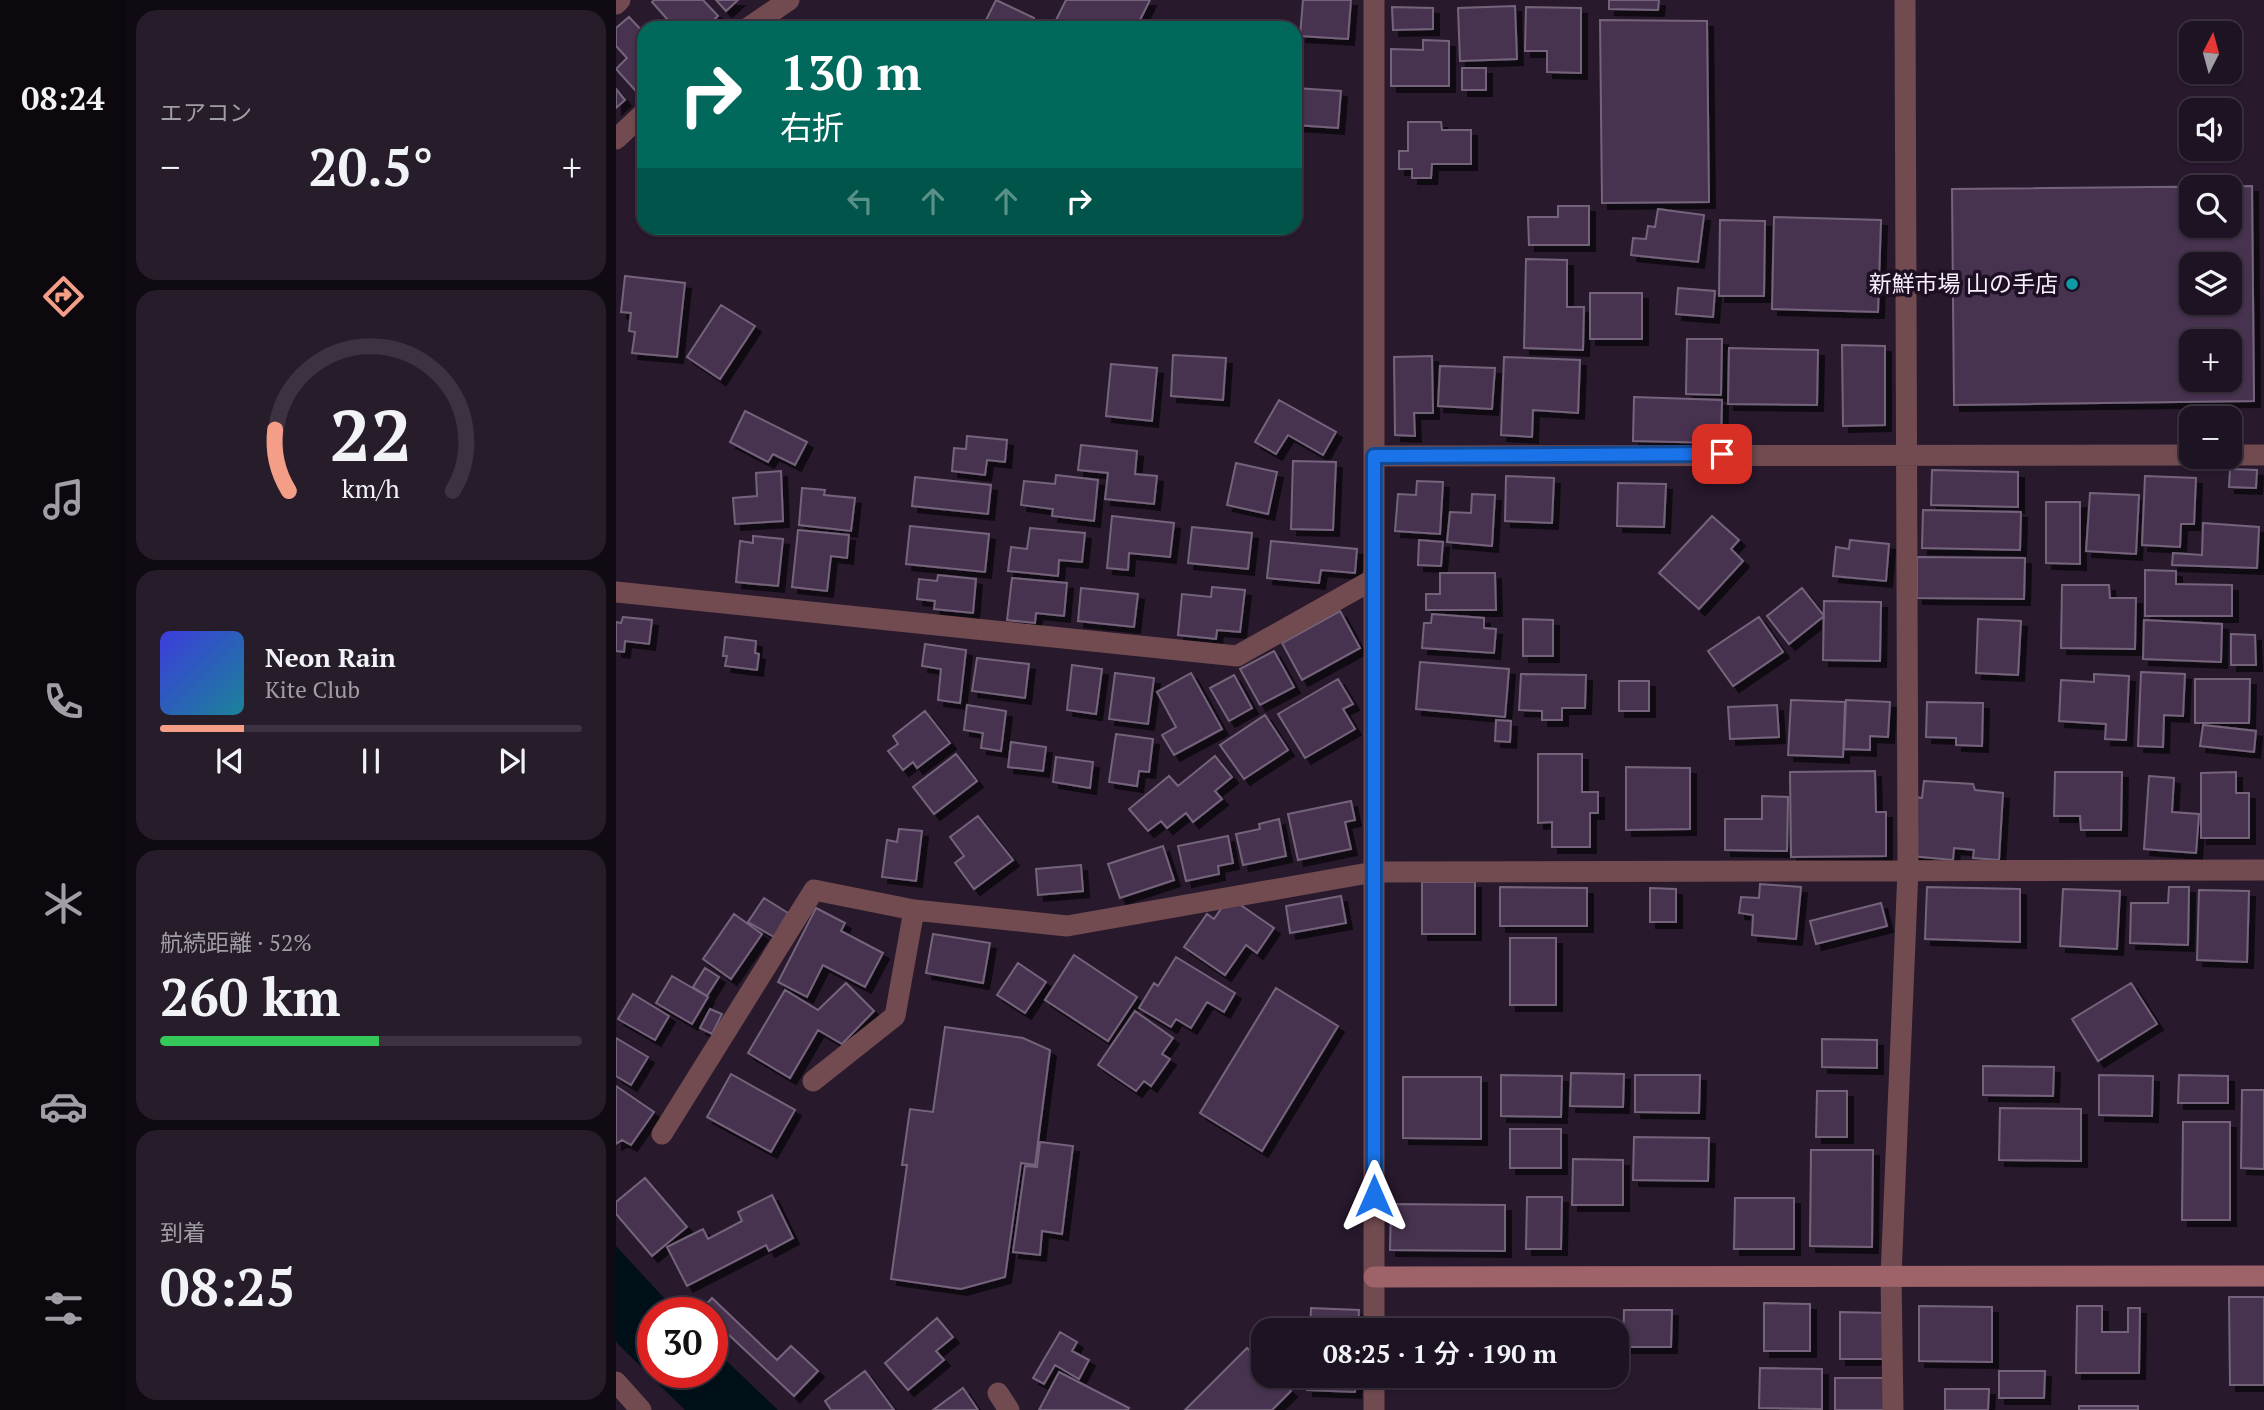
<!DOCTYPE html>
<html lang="ja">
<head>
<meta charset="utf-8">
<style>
	:root { --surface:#1e1322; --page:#261c2a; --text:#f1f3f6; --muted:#a19ea5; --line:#3c3240; --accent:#f49e87 }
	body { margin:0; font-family:"PT Serif","Noto Sans JP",serif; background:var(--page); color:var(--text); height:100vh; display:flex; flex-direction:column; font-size:26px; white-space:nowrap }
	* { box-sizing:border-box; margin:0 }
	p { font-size:23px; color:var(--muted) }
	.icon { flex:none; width:38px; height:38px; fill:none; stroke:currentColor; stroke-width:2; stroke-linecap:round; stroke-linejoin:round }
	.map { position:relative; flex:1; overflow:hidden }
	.sheet { display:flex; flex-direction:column; gap:10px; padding:10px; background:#100a13; width:490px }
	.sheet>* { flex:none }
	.guide { position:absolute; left:21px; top:21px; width:665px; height:214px; border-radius:21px; box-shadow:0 2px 5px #0004,0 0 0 2px var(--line); background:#00695c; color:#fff; overflow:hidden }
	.needle { width:46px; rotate:6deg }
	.fabs { position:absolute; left:1563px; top:21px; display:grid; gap:14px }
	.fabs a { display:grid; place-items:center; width:63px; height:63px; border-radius:14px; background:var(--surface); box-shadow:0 2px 5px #0004,0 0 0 2px var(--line); font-size:35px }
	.speed { position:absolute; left:21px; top:1297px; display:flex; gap:14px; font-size:35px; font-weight:700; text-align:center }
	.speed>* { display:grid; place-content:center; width:91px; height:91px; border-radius:50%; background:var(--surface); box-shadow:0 2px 5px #0004,0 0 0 2px var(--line); line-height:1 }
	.speed .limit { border:10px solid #d22; background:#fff; color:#111 }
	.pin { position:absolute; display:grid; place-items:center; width:60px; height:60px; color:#fff; margin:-30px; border-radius:14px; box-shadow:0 4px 10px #0006 }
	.me { position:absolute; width:77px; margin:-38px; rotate:0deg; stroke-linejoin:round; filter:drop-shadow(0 0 5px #0008) }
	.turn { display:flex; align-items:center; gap:24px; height:147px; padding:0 28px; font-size:32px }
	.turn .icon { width:91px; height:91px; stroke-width:2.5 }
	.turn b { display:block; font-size:49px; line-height:60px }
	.lanes { display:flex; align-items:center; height:66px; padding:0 28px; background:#0003; justify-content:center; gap:35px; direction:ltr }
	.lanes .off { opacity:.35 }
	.big { font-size:52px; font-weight:600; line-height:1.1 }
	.sheet .tile { flex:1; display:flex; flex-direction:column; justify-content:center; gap:10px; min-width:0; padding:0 24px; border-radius:21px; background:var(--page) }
	.sheet .dial { align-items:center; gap:0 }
	.dial svg { height:182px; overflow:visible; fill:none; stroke:var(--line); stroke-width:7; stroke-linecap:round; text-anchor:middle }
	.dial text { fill:var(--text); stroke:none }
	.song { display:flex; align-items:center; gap:21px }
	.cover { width:84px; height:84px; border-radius:10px; background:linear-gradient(135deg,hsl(240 70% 55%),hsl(190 70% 35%)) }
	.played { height:7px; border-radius:4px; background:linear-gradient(90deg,var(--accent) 20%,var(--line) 20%) }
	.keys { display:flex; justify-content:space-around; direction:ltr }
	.heat { display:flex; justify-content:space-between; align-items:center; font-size:38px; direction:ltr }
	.charge { height:10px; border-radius:5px; background:linear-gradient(90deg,#34c759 52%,var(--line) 0) }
	.trip { position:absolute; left:635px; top:1318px; width:378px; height:70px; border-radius:21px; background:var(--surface); box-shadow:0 2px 5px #0004,0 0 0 2px var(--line); font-weight:600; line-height:70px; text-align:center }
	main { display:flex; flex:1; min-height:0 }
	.tabs { display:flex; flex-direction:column; width:126px; justify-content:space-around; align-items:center; background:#0c080e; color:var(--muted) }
	.tabs .icon { width:49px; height:49px }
	.tabs .current { color:var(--accent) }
	.tabs b { font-size:32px; color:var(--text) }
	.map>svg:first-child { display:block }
</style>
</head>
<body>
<main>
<nav class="tabs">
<b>08:24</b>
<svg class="icon current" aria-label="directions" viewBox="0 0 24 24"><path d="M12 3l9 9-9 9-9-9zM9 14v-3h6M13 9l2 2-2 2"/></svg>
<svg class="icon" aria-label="music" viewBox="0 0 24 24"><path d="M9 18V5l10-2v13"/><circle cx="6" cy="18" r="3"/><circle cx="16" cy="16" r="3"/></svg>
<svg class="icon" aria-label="phone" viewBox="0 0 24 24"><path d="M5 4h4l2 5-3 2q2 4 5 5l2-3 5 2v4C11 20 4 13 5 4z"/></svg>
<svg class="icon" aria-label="climate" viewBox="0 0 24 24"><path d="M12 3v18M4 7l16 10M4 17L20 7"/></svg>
<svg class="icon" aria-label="car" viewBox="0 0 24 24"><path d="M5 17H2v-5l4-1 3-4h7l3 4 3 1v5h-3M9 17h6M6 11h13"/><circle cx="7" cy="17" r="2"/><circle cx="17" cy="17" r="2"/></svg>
<svg class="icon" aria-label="filters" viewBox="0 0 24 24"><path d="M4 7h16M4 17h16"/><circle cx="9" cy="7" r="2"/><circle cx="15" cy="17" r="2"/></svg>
</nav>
<section class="sheet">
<div class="tile"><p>エアコン</p>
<div class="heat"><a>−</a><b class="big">20.5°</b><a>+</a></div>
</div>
<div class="tile dial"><svg viewBox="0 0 100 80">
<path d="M14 69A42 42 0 1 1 86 69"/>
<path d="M14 69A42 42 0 0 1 8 42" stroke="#f49e87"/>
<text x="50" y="56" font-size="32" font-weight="700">22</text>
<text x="50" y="72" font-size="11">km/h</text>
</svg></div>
<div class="tile">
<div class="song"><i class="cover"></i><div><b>Neon Rain</b><p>Kite Club</p></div></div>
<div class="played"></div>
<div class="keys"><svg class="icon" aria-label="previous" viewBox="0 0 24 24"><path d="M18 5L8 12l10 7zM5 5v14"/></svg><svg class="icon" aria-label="pause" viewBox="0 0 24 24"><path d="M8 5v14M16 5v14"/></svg><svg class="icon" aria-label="next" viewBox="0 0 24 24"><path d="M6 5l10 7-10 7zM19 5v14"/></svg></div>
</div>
<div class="tile"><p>航続距離 · 52%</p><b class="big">260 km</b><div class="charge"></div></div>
<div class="tile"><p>到着</p><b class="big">08:25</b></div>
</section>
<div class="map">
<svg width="1648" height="1410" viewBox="0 0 1648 1410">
	<defs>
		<filter id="shadow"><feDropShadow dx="6" dy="6" stdDeviation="0" flood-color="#0009"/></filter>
	</defs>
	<rect width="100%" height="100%" fill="#28192d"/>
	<path fill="#001018" d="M0 1246 61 1312H37V1372H96V1347L162 1410H69L3 1345 0 1341Z"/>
	<path fill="#473350" stroke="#75647c" stroke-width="2" fill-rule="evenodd" filter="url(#shadow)" d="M38 0H87L102 16 89 28H44L52 20 36 2Z
		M100 0H122L110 11Z
		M380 0 418 18 413 28H366Z
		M450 0H534L520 28H441L437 26Z
		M687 0H735L732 39 684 36Z
		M993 0H1043L1042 10 993 9Z
		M899 6 901 59 844 61 842 8Z
		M776 7 817 8V29L777 30Z
		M910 7 965 8V73L931 72V51H909Z
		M13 17 28 33V82L19 90 0 69 11 58 0 46V28Z
		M984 20 1091 21 1093 202 986 203Z
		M807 40 833 41V86H775V49L807 50Z
		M846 68H870V90H846Z
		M679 88 725 91 722 128 679 125Z
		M0 89 9 100 0 108Z
		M792 122H825L826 130H855V164H816L815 178H796V169H783V151H792Z
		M1636 186 1638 401 1338 405 1336 189ZM1575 187H1614V226H1575ZM1575 264H1614V303H1575ZM1575 341H1614V380H1575Z
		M942 206H973V245H913L912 217H942Z
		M1042 209 1088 215 1082 262 1015 255 1017 238 1030 239 1032 226 1039 227Z
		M1158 217 1265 220 1262 312 1156 309Z
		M1104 220 1149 221 1148 296H1103Z
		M910 259 951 260V307H968L967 350 908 348Z
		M9 276 69 283 61 357 16 353 19 332 13 331 15 313 5 312Z
		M1062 288 1099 291 1097 317 1060 314Z
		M974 293H1026V339H974Z
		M105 305 139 326 104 379 71 357Z
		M1071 339H1106L1105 395 1070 394Z
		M1226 345 1269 346V425L1227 426Z
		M1113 348 1202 350 1201 405 1112 404Z
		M557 355 610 358 607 400 555 396Z
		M816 356 817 413H798L799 436 779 435 778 357Z
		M888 357 964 360 962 413 917 410 916 437 885 435Z
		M495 364 541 368 536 421 490 416Z
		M824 366 879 368 876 409 822 406Z
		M1018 397 1106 400 1105 443 1017 441Z
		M663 400 720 432 707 455 672 435 660 454 639 442Z
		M129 411 191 442 179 465 157 454 152 462 114 442Z
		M351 436 391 440 389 462 371 460 369 475 336 471 338 448 350 449Z
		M465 445 521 451 519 474 541 476 538 504 489 499 492 473 462 470Z
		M677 461 720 462 717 530 675 529Z
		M620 463 661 472 652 514 611 505Z
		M1614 469 1641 470 1640 488 1613 487Z
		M1316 470 1402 472V507L1315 505Z
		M165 471 167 521 119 524 117 498 141 496 140 473Z
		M440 475 482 480 478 521 436 516 437 509 405 505 408 481 439 484Z
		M890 476 938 478 936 523 889 521Z
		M1529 476 1580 478 1578 524H1565L1564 547 1526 545Z
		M299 477 375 485 372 514 296 506Z
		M801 481 827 482 824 534 779 531 782 494 800 495Z
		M1002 483 1050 484 1048 527 1001 526Z
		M186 488 209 490 208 495 239 498 235 531 183 525Z
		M1474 493 1523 495 1520 554 1470 551Z
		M856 494 879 495 876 546 831 542 834 512 855 513Z
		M1430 502H1464V564L1430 563Z
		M1307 510 1405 512 1404 550 1306 548Z
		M496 516 558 523 554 557 513 553 512 570 491 568Z
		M1096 516 1123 540 1115 549 1127 561 1083 609 1043 573Z
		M1587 523 1643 527 1641 568 1556 565 1557 553 1586 555Z
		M294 526 373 534 369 572 290 564Z
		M576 527 636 533 632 569 572 563Z
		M414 528 469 533 466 562 443 560 442 576 392 571 395 547 411 549Z
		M182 530 233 535 231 558 215 556 211 591 176 587Z
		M137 536 167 539 162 586 120 582 124 541 137 543Z
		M803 540 827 542 825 566 802 565Z
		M1234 540 1273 544 1270 581 1217 576 1220 547 1233 549Z
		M655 541 741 549 739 573 705 570 703 583 651 578Z
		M1301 557 1409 558 1408 599 1301 598Z
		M1529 570 1560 571V584L1616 585V616H1529Z
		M824 573H879L880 610H810V594H824Z
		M322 575 360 579 357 613 318 609 319 601 301 599 303 579 321 581Z
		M396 578 451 583 448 616 420 613 419 623 391 620Z
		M1446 585H1493L1494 598H1520L1519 649 1445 648Z
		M596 587 629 590 624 632 601 630 600 639 562 635 566 594 595 597Z
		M465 588 522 594 518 627 462 621Z
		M1186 588 1208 616 1173 644 1151 616Z
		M1208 601 1265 602 1264 661 1207 660Z
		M724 611 744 648 686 680 666 643Z
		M816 614 868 618V628L880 629 878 653 806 648 808 623H815Z
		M7 617 36 620 33 644 9 641 8 652 0 651V622L5 623Z
		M1143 617 1167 652 1117 686 1092 651Z
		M907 619 937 620V656H907Z
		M1362 619 1405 621 1402 675 1360 673Z
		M1528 620 1606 624 1605 662 1527 659Z
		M1615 634 1639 635 1640 665H1615Z
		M109 637 140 641 139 653 143 654 141 670 109 666 111 656H107Z
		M309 644 350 650 344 703 322 700 325 669 306 666Z
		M658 651 678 687 644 705 624 669Z
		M361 658 413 664 409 698 356 691Z
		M804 662 893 669 889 717 800 709Z
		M456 665 486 669 480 714 451 710Z
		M1525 672 1569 674 1567 716 1548 715 1547 747 1522 746Z
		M499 673 538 678 532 724 493 719Z
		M575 673 606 729 558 755 546 735 560 727 541 692Z
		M905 674 970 675 969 708H946V720H926V711L903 710Z
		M1478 674 1513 676 1510 740 1489 739 1490 724 1443 721 1445 680 1478 682Z
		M618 675 636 708 613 721 594 688Z
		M722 679 737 704 727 709 739 729 689 758 662 714Z
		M1579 679H1634L1633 723H1579Z
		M1003 681H1033V711H1003Z
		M1175 700 1229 702 1227 757 1172 755Z
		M1230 700 1274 702 1272 737 1254 736V750L1228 749Z
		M1311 702 1367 703 1366 746 1340 745V738L1310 737Z
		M351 705 390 711 385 751 365 748 367 733 348 730Z
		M1161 705 1163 737 1114 739 1112 707Z
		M309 711 334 743 301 768 297 762 287 770 272 751 282 744 277 736Z
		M649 715 672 750 628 779 604 745Z
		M880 720 895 721 894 742 879 741Z
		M1587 725 1640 731 1638 752 1584 746Z
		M500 734 537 739 533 772 523 771 521 786 493 782Z
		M395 742 430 747 427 771 392 767Z
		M340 754 361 781 318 814 297 787Z
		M922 754H966V792H982V813H974V847H936V822L922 823Z
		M599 756 616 777 599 791 606 799 577 822 570 813 551 828 545 821 532 831 513 809 553 776 562 786Z
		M440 757 477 762 474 788 437 782Z
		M1010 767 1074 768V829L1010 830Z
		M1259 771 1260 812H1270V856L1175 857 1174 772Z
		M1439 772H1506L1505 830H1465L1464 816H1438Z
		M1620 772V793H1633V838H1585V773Z
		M1533 776 1558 778 1556 812 1583 814 1580 853 1528 849Z
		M1308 781 1357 784 1359 790 1387 793 1383 860 1357 858 1358 850 1338 848 1337 860 1295 856 1299 797 1306 798Z
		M1146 796 1172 797 1171 851 1109 850V819H1146Z
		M735 801 739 820 729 822 735 849 682 860 672 814Z
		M362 816 397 860 358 889 339 863 348 856 334 837Z
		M663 819 670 856 627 865 620 834 644 829 643 824Z
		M283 829 306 831 300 881 266 877 271 840 281 842Z
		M612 836 617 863 602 866 603 874 570 881 562 846Z
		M547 846 558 880 504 898 492 864Z
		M465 865 467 891 422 895 420 869Z
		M806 882H859V934H806Z
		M1144 884 1185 887 1180 939 1136 935 1137 915 1123 913 1125 897 1143 898Z
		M884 887 971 888V926H884Z
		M1311 887 1404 889V942L1309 939Z
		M1553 887H1573L1572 945 1514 943 1515 903H1552Z
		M1034 888 1060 889V922H1034Z
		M1447 889 1504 891 1501 949 1444 946Z
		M1583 890 1633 891 1631 962 1581 960Z
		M725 896 730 923 674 933 670 906Z
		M613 897 658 928 641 953 630 945 609 975 568 947 591 914 598 919Z
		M148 898 172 913 158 937 132 922Z
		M1265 903 1271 926 1200 944 1194 921Z
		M200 908 229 923 225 931 267 953 249 987 207 965 191 997 162 982Z
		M118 914 146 934 115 979 87 959Z
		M317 934 374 943 367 983 310 973Z
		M894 938H940V1005H894Z
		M458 955 521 997 492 1041 429 1000Z
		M560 957 619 993 608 1012 591 1002 575 1028 560 1019 555 1027 523 1008 538 983 542 986Z
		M402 963 430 982 409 1013 381 995Z
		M89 968 103 977 91 996 77 987Z
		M56 976 92 997 76 1024 40 1003Z
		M230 983 258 1011 226 1044 202 1030 174 1078 132 1053 169 990 202 1010Z
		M1515 983 1541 1024 1482 1061 1456 1019Z
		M660 988 722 1026 646 1151 584 1113Z
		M17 994 53 1016 39 1040 2 1019Z
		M94 1009 106 1014 96 1034 84 1028Z
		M519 1011 557 1038 546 1054 554 1059 535 1086 528 1081 520 1091 482 1065Z
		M329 1027 407 1038 434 1050 419 1165 405 1163 389 1277 345 1289 275 1279 291 1165H286L294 1109 317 1112Z
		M0 1038 32 1057 15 1085 0 1076Z
		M1206 1039 1261 1040V1068L1206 1067Z
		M1367 1066 1438 1067 1437 1096 1367 1095Z
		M955 1073 1008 1074 1007 1107 954 1106Z
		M115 1074 179 1110 155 1152 91 1117Z
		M885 1075 946 1076 945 1117 885 1116Z
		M1019 1075H1084L1083 1113 1019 1112Z
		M1483 1075 1537 1076 1536 1116 1483 1115Z
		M1563 1075 1612 1076V1103H1562Z
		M787 1077H865V1139L787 1138Z
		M0 1086 38 1112 15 1145 6 1140 0 1144Z
		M1626 1090H1648V1169L1625 1168Z
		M1201 1091H1231V1137H1200Z
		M1384 1108 1465 1109V1161L1383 1160Z
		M1567 1122H1614V1220H1566Z
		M894 1129H945V1168H894Z
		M1018 1137 1093 1138 1092 1181 1017 1180Z
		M424 1142 457 1146 446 1234 426 1231 424 1255 397 1252 409 1166 421 1167Z
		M1195 1150H1257L1256 1247 1194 1246Z
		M957 1159 1007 1160V1205H956Z
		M29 1178 71 1227 36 1256 0 1214V1202Z
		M156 1195 177 1238 153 1251 150 1245 71 1286 51 1247 87 1229 92 1239 126 1221 122 1212Z
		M911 1197H946L945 1249H910Z
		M1119 1198H1178V1249H1118Z
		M775 1204 889 1205V1251L774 1250Z
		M1613 1297H1648V1385H1614Z
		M96 1298 161 1360 175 1346 202 1371 178 1396 96 1319V1312L86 1309Z
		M1148 1303 1194 1304V1351H1148Z
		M1303 1306 1376 1307V1362L1303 1361Z
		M1461 1306H1486V1332H1512V1308H1524L1523 1373H1460Z
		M695 1308 743 1310 742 1330H694Z
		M1008 1310H1056L1055 1347H1007Z
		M1224 1312 1272 1313V1359H1224Z
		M321 1318 337 1337 320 1351 328 1360 292 1390 269 1363Z
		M444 1332 461 1342 456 1351 473 1360 463 1379 439 1365 428 1384 417 1378Z
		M631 1348 648 1365V1376H659L675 1391 656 1410H569Z
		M1144 1368 1206 1369V1409L1143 1408Z
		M249 1371 278 1410H215L209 1401Z
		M1383 1371H1429L1428 1398H1383Z
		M443 1372 513 1408 512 1410H423Z
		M692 1376H740L739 1392 691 1390Z
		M1219 1378H1272L1271 1410H1219Z
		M347 1388 362 1410H317Z
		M1329 1389H1373L1372 1410H1329Z
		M1463 1406H1522V1410H1463Z"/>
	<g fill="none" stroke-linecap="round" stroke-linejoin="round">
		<path stroke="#714b4f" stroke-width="21" d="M0 4 4 0
			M132 28 173 0
			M0 139 28 113
			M1614 455H1648
			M758 456 1575 455
			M0 592 621 656 758 579
			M197 1081 279 1016 298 910
			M46 1134 198 890 298 910 451 926 758 872 1648 870
			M758 1330V0
			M0 1382 25 1410
			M382 1393 393 1410
			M758 1410V1376
			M1277 1410 1275 1276 1292 870 1289 0"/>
		<path stroke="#9e6269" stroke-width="21" d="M758 1277 1648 1276"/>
	</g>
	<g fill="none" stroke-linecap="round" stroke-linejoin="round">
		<defs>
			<path id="route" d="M758 1196V456L1106 454"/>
		</defs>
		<use href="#route" stroke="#114b97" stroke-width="18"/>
		<use href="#route" stroke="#1a73e8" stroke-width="12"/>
	</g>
	<circle fill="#0f9aa8" stroke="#1e1024" stroke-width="2.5" cx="1456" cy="284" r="7"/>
	<g text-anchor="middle" stroke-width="7" stroke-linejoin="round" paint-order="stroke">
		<g font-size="23" fill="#f8eefc" stroke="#1e1024" text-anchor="end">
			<text x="1442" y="292">新鮮市場 山の手店</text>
		</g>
	</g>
</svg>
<div class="fabs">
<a><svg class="needle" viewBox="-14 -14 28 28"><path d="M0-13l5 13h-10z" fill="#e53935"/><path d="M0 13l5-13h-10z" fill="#a19ea5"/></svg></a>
<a><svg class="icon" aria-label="sound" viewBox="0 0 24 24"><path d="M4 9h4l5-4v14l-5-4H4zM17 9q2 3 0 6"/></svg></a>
<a><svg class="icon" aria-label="search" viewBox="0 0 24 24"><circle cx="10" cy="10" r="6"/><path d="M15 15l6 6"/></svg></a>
<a><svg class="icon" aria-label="layers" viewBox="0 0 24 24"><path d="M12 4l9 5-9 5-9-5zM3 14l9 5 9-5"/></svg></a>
<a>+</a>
<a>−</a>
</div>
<div class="speed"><div class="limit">30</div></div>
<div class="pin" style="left:1106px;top:454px;background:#d93025"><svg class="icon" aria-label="arrive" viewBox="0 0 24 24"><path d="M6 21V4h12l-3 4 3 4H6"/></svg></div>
<svg class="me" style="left:758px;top:1196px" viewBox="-20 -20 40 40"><path d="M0-17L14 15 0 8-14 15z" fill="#1a73e8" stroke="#fff" stroke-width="4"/></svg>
<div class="trip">08:25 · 1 分 · 190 m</div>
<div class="guide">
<div class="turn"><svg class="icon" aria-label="right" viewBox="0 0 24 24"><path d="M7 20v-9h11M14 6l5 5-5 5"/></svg><div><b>130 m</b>右折</div></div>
<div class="lanes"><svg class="icon off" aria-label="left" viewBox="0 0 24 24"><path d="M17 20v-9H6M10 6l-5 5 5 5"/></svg><svg class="icon off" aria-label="ahead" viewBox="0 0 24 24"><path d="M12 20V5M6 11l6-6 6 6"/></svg><svg class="icon off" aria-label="ahead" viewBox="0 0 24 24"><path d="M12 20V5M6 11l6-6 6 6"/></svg><svg class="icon" aria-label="right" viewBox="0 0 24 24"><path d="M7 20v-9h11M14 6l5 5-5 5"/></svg></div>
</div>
</div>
</main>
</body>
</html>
